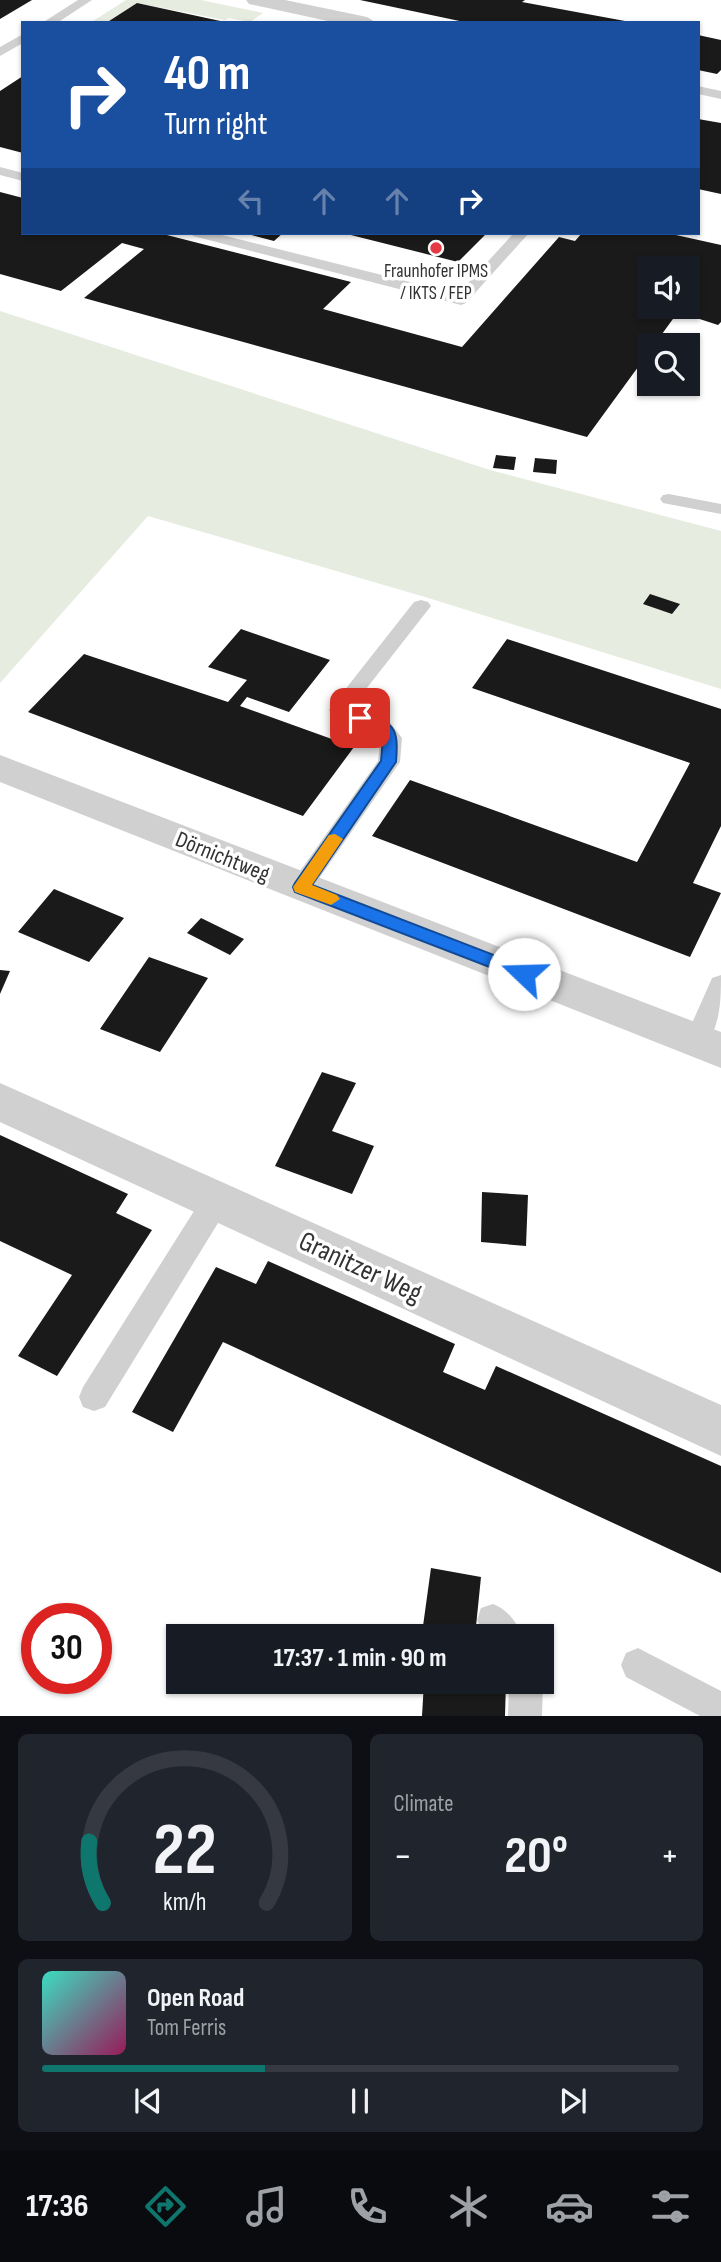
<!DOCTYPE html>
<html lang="en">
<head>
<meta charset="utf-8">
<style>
	:root { --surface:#171b24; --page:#20242c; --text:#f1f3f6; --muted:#9ea1a6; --line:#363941; --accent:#0f766e }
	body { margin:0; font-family:"Sofia Sans Condensed",sans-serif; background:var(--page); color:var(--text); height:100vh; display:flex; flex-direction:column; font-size:26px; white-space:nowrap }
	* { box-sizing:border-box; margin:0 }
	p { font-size:23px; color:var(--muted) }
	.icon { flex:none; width:38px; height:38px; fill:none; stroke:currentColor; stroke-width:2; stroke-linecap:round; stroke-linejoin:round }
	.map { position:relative; height:1716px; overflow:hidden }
	.sheet { display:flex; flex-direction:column; gap:18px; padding:18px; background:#0d0f14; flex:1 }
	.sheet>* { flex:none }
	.guide { position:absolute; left:21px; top:21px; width:679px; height:214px; border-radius:0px; box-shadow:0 2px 5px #0004; background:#1a4fa0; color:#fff; overflow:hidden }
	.controls { position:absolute; left:637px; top:256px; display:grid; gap:14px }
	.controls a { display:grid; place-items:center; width:63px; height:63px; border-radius:0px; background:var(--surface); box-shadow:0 2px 5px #0004; font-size:35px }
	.speed { position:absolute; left:21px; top:1603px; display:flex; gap:14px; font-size:35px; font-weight:700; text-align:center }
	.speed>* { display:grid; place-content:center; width:91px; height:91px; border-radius:50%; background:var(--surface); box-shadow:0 2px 5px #0004; line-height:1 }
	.speed .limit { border:10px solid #d22; background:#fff; color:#111 }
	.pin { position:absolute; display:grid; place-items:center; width:60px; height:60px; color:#fff; margin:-30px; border-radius:14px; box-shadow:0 4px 10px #0006 }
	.me { position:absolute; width:77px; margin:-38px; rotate:291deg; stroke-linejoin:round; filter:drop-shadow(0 0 5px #0008) }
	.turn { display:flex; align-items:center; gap:24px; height:147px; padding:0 28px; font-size:32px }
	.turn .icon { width:91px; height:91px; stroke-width:2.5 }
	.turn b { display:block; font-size:49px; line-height:60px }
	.lanes { display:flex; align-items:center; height:66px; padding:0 28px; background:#0003; justify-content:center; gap:35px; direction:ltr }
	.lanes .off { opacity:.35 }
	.big { font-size:52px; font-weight:700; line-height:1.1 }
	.sheet .card { flex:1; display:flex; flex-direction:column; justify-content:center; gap:10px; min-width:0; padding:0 24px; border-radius:10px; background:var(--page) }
	.sheet .dial { align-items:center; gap:0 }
	.dial svg { height:182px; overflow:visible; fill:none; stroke:var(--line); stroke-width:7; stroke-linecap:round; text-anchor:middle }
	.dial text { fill:var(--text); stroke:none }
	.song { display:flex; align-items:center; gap:21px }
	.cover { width:84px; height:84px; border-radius:10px; background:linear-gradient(135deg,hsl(170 70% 55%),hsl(330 70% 35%)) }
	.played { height:7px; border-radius:4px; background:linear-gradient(90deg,var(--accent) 35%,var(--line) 35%) }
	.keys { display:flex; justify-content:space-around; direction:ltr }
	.heat { display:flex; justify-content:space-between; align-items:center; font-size:38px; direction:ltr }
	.sheet .tiles { flex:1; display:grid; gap:18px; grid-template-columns:1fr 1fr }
	.card:last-child { grid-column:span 2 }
	.trip { position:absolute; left:166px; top:1624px; width:388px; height:70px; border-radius:0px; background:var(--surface); box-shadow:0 2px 5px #0004; font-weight:700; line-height:70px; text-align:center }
	.tabs { display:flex; height:112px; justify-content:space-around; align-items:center; background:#090b0e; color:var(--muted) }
	.tabs .icon { width:49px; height:49px }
	.tabs .active { color:var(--accent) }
	.tabs b { font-size:32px; color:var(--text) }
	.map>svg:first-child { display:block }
</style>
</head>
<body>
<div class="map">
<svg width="721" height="1716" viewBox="0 0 721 1716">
	<rect width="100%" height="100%" fill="#fff"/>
	<path fill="#e6ecdf" d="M126 0H201L263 13 250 22 229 18 225 20 137 3 106 23H90Z
		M0 311 490 470 721 531V689L425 597 148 516 0 683Z"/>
	<path fill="#1a1a1a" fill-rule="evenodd" d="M0 0H32L0 19Z
		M360 0H525L522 2 625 21 469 23Z
		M137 3 225 22V23H106Z
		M698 35 721 40V70L717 74 698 70Z
		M23 76V153L0 147V91Z
		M698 119 721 123V194L698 189Z
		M0 192 23 198V233H159L351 282 323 309 462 347 559 237 575 241 582 233H667L721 245V322L718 325 678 312 654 345H649V352L587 437 84 298 144 249 122 243 61 291 0 274ZM649 268H688V306H649Z
		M244 233H283L274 241Z
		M343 233H487L458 262Z
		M496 455 516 457 514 470 493 468Z
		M535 458 557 460 556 474 533 472Z
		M650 594 680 604 672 614 643 604Z
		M241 629 330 660 289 712 247 697 240 706 354 747 303 816 28 712 84 654 228 702 247 680 208 667Z
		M507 639 721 709V826L693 883 721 893 690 957 372 836 410 780 637 862 690 763 472 688Z
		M54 889 124 918 89 962 18 932Z
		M201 918 244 939 230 955 187 933Z
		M149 957 208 978 160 1052 100 1029Z
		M0 970 10 971 0 994Z
		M322 1072 356 1083 332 1131 374 1146 352 1194 275 1166Z
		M0 1135 128 1194 116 1213 152 1230 57 1376 18 1356 72 1275 0 1241Z
		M482 1192 528 1195 526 1246 481 1242Z
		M268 1261 455 1344 443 1372 485 1390 496 1366 721 1466V1573L223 1342 173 1432 132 1412 216 1267 256 1284Z
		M431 1568 481 1577 475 1636 423 1626Z
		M424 1682H506L505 1716H422Z"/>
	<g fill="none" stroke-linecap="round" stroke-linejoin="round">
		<path fill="#d0d0d0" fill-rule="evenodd" d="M78 0H92L57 23H42Z
			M23 34V43L0 56V47Z
			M698 86 721 91V99L698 94Z
			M0 167 23 173V181L0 175Z
			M191 233H214L458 294 514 233H529L466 303 461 305 193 236Z
			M669 494 721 504V514L663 503 660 499 663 495Z
			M421 600 428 602 431 606 352 707 388 720 402 738 400 762 309 893 301 896 293 893 289 887 293 881 378 761 380 739 374 730 332 715 329 710 414 602Z
			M721 975C721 1005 720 1021 706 1048L697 1051 688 1048 684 1041 709 985 712 978Z
			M216 1189 226 1192 230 1201 226 1210 105 1407 94 1411 83 1407 79 1397 83 1387 206 1192Z
			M493 1604C508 1610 516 1621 522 1636H485L477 1620 481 1608Z
			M638 1648 721 1691V1716H700L626 1677 621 1665 626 1653Z
			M542 1681 543 1682 542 1716H508L509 1682Z"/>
		<path fill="#d0d0d0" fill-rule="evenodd" d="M246 0H285L367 17 377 23H337L249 4Z
			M0 755 721 1032V1068L0 782Z
			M0 1083 721 1405V1456L0 1122Z"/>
	</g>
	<path fill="#1a73e8" stroke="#114b97" stroke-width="2" d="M360 712C394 723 399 726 396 762L312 885 530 969 533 974 530 978H518L295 892 293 887 295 883 381 761 383 738C373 725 361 728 353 718L355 714Z"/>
	<path fill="#f59e0b" d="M335 834 343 839 312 885 337 895 340 899 331 905 295 892 293 887 329 835Z"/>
	<circle fill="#e63946" stroke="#fff" stroke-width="2.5" cx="436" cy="248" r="7"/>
	<g text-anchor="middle" stroke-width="7" stroke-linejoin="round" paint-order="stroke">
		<g font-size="19" fill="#333" stroke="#fff">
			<text x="436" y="277">Fraunhofer IPMS<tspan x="436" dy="22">/ IKTS / FEP</tspan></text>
		</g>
		<g font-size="23" fill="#333" stroke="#fff">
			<text transform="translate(223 856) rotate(22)" y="8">Dörnichtweg</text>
		</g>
		<g font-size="28" fill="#333" stroke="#fff">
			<text transform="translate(361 1266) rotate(25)" y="10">Granitzer Weg</text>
		</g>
	</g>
</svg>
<div class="controls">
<a><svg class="icon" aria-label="sound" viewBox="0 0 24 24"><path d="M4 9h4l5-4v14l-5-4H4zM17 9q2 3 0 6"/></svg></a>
<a><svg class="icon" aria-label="search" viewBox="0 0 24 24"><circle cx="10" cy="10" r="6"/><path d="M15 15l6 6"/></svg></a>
</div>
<div class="speed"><div class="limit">30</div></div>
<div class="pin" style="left:360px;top:718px;background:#d93025"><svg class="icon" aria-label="arrive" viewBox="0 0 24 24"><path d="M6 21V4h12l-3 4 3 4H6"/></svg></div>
<svg class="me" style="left:524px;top:974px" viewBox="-20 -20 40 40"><circle r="19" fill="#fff"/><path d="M0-13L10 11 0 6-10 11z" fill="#1a73e8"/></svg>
<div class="trip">17:37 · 1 min · 90 m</div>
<div class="guide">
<div class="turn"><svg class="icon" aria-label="right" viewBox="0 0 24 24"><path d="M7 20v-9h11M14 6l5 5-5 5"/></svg><div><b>40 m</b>Turn right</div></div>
<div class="lanes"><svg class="icon off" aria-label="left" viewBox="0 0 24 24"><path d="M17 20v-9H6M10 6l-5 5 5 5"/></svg><svg class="icon off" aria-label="ahead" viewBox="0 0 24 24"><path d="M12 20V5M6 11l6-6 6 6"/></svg><svg class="icon off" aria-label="ahead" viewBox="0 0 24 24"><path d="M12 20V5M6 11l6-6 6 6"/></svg><svg class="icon" aria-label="right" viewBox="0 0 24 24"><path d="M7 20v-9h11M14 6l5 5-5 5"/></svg></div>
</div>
</div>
<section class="sheet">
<div class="tiles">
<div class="card dial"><svg viewBox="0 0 100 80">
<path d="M14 69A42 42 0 1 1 86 69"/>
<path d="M14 69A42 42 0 0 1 8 42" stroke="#0f766e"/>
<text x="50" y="56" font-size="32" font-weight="700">22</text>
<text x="50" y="72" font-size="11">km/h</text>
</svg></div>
<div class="card"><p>Climate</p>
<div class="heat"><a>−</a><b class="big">20°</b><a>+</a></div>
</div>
<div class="card">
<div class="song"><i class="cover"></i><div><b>Open Road</b><p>Tom Ferris</p></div></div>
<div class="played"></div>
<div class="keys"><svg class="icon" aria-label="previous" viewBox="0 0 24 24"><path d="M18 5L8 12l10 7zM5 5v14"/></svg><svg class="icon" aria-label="pause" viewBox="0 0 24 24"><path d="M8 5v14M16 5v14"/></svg><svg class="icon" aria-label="next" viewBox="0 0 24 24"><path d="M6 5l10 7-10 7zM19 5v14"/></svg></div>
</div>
</div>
</section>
<nav class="tabs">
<b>17:36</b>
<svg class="icon active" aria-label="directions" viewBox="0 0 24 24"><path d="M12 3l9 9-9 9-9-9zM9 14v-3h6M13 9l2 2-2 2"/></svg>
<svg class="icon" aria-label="music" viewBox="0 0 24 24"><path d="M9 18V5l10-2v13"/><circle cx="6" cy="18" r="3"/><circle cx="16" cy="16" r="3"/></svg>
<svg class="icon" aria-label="phone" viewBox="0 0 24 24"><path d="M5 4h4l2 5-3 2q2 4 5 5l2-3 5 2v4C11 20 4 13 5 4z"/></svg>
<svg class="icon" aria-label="climate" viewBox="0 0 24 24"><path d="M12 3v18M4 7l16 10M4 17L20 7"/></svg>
<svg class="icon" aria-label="car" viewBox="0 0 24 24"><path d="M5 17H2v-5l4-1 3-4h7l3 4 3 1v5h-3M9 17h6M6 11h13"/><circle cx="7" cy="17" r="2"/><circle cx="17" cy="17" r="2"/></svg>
<svg class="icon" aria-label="filters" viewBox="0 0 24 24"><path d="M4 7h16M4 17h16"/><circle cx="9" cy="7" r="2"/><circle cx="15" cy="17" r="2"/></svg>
</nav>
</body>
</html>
